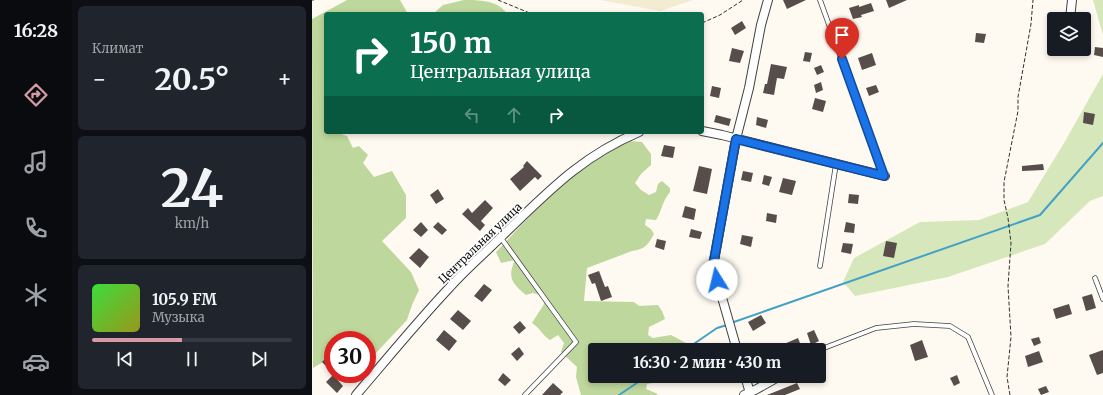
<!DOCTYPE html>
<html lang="ru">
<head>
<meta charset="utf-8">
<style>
	:root { --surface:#171b24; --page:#20242c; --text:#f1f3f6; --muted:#9ea1a6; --line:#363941; --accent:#d69aa6 }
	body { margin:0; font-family:Merriweather,serif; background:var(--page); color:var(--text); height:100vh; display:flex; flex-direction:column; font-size:15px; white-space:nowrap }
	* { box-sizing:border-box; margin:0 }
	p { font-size:13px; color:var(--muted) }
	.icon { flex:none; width:22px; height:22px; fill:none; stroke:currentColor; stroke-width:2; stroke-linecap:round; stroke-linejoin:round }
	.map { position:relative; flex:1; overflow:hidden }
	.details { display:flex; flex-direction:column; gap:6px; padding:6px; background:#0d0f14; width:240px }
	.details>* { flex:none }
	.guide { position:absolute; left:12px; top:12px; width:380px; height:122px; border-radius:4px; box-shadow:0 2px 6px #0003; background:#0b6e4f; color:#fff; overflow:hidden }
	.fabs { position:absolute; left:735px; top:12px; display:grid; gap:8px }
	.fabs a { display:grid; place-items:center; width:44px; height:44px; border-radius:4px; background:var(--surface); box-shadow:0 2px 6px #0003; font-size:20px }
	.speed { position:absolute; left:12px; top:331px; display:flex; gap:8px; font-size:20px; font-weight:700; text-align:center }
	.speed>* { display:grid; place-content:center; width:52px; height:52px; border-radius:50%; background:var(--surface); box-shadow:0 2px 6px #0003; line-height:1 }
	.speed .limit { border:6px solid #d22; background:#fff; color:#111 }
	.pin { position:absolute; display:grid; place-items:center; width:34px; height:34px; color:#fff; margin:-41px -17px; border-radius:50% 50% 50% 0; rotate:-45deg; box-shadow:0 0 4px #0007 }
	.pin .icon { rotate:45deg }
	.me { position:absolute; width:44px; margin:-22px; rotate:351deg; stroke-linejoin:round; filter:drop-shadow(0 0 3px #0008) }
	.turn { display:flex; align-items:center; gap:14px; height:84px; padding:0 20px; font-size:18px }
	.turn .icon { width:52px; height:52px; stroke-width:2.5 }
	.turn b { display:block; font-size:28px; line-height:34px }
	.lanes { display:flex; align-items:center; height:38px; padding:0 20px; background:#0003; justify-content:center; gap:20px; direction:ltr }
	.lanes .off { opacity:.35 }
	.big { font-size:30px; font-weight:700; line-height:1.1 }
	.details .tile { flex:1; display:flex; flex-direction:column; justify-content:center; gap:6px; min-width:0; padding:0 14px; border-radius:6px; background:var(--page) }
	.details .dial { align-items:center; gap:0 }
	.dial b { font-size:52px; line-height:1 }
	.song { display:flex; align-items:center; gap:12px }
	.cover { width:48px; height:48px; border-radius:6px; background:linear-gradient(135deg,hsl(120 70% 55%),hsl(60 70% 35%)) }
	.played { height:4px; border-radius:2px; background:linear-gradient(90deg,var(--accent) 45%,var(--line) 45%) }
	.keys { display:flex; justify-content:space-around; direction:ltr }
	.heat { display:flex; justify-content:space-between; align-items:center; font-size:22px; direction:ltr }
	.trip { position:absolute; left:276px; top:343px; width:238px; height:40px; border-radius:4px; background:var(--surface); box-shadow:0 2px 6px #0003; font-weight:700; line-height:40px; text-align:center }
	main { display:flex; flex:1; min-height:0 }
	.tabs { display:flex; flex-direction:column; width:72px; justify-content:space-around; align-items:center; background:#090b0e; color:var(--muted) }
	.tabs .icon { width:28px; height:28px }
	.tabs .selected { color:var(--accent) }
	.tabs b { font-size:18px; color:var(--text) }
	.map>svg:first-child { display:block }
</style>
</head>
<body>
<main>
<nav class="tabs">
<b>16:28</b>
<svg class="icon selected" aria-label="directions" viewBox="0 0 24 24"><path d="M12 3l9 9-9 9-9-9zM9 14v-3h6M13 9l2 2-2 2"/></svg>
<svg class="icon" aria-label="music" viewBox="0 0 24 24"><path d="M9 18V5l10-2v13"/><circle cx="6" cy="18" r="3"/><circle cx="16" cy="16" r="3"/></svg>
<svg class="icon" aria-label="phone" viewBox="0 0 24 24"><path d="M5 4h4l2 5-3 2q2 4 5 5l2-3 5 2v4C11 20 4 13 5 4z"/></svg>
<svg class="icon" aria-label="climate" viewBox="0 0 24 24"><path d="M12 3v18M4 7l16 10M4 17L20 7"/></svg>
<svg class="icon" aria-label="car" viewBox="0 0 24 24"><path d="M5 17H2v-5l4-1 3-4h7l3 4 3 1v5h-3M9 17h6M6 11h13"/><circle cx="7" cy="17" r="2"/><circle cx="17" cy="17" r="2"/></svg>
</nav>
<section class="details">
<div class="tile"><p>Климат</p>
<div class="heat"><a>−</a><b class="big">20.5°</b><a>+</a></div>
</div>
<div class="tile dial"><b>24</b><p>km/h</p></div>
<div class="tile">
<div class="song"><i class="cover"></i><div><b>105.9 FM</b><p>Музыка</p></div></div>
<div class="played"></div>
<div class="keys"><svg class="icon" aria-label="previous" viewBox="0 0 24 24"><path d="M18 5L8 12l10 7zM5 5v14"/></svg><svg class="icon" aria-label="pause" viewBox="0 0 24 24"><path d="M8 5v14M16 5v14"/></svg><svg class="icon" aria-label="next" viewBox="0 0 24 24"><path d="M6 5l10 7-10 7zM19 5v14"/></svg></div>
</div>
</section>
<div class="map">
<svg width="791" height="395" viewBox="0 0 791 395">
	<rect width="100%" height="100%" fill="#fefaf1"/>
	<path fill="#f3ecd2" d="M288 0H381L348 11Z"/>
	<path fill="#d7e7bc" d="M781 0H791V35Z
		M791 74V196L778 201 733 244 636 277 543 296 531 282 542 258 608 222 667 220 716 202 752 143Z"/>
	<path fill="#bed79c" d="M35 0H88L96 14H14L13 121 14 132H24L35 136 41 148 47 146 56 155 51 163 62 177 80 171 94 195V218L70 241 99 272 107 290 100 305 95 320 62 355 55 347V340H49L47 339 45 340H21V356L1 368 0 19Z
		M152 0C166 0 187 0 195 14H121L131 5Z
		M317 141 330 142 339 154V165L329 174 323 183 329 190 337 195 344 192 346 184 350 181 358 188V192C350 201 350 211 344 220L334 219 333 225 339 229 342 234C336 245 333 249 320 251L275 268 272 301 322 302 327 306 346 305 350 311 353 319 337 327 336 335 341 338 359 335 374 343 376 350H283V376H368V378L335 384 334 389 346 394 344 395H269L264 377 265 367 249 352 252 343 246 335 238 340C230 335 228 328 220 323L232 304 231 296 221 293 214 295C200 284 195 277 203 260L189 263 184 252C208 227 231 200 257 178 275 163 297 152 317 141Z"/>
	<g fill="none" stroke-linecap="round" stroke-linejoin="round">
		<path stroke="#44a1c5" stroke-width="2" d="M419 323 728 215 791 143
			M373 350 405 328 415 325
			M307 395 335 376"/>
	</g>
	<path fill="#574e4b" d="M471 0H494L475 9Z
		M574 0H595L577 8Z
		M559 3 562 11 549 15 550 17 541 19 537 8 547 5V7Z
		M430 21 434 28 423 35 419 28Z
		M664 33 674 34 672 43 663 42Z
		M783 47 791 48V57L782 55Z
		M420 48 432 51 428 63 417 61Z
		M493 52 500 53 498 62 491 61Z
		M560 53 564 65 550 70 546 58Z
		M459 64 475 67 472 79 465 78 462 95 451 93 453 84H455Z
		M509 65 512 72 505 75 502 68Z
		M509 82 511 90 504 93 502 85Z
		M564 85 567 92 557 96 554 88Z
		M400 86 409 88 407 98 398 96Z
		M503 98 514 101 511 112 500 109Z
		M772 112 783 114 781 125 771 123Z
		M404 115 419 119 417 126 402 122Z
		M445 117 456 120 454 128 444 125Z
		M352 145 363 147 361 158 349 156Z
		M215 161 230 176 226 180 223 177 208 191 198 179 212 167 211 166Z
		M731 164 732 170 710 171V166Z
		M387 166 400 169 395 194 381 191Z
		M431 171 441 173 439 182 429 180Z
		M452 175 460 177 457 186 450 184Z
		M471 178 484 181 480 195 467 192Z
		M126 189 132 199 124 204 118 195Z
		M537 194 547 195 546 204 536 203Z
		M173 200 181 208 169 221 173 225 168 231 150 214 156 208 160 213Z
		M373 206 384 209 382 220 370 217Z
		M455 213 465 215 464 223 454 221Z
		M109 222 116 230 109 237 101 230Z
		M126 222 135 230 130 235 121 227Z
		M534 222 543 224 542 233 532 232Z
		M379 229 390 232 388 239 377 237Z
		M430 235 441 237 439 247 428 244Z
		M345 239 354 241 352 250 343 247Z
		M574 241 585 243 582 258 571 256Z
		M531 243 541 244 539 254 529 252Z
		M107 248 117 257 108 268 97 258Z
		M287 271 293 287 296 286 300 297 289 301 283 283 280 284 276 275Z
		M172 284 180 290 170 302 162 296Z
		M780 294 784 308 774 311 770 297Z
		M757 304 760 314 744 319 741 309Z
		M146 310 159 321 151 330 138 319Z
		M449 315 454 323 441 331 436 322Z
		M208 321 214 328 207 334 201 327Z
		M132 330 145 341 137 351 124 340Z
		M502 330 507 341 499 345 495 333Z
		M727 337 729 343 722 346 719 339Z
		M486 338 490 348 484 350H458Z
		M610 340 616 357 603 361 598 345Z
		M207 347 212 354 205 361 199 354Z
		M791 350V373L785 375 777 355Z
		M727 351 731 362 716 367 713 356Z
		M18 354 21 357V373L10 362Z
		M191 373 199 380 193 386 186 380Z
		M21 375 31 386 25 393 14 382Z
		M645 375 648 383 642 386 638 378Z
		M241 383 251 392 248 395H230Z
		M485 383 488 389 473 395H455Z
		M734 386 737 392 729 395 726 389Z"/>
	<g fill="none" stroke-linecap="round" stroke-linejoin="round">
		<defs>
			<path id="service" d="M508 0 572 176
				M189 238 264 342 213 395
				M508 266 524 164
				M783 278 791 299
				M507 350 564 328 602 324 638 326 656 337 680 395"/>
			<path id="minor" d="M758 19 760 0
				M390 131 410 135 573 176
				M425 350 401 266 424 139 437 88 449 25 456 0
				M433 376 438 393
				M44 395C75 359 105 322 138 287 154 269 173 253 190 236 235 193 268 157 327 132
				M432 395 443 390 468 376"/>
		</defs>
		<use href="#service" stroke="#414141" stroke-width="5.5"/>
		<use href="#minor" stroke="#414141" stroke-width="10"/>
		<path stroke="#303030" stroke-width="1" stroke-dasharray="4 2" stroke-linecap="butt" d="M0 0H2
			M186 0 220 14
			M390 23 408 15 431 0
			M698 395 695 377 699 337 696 286 699 243 696 218 692 200V182L706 111V97L719 24 721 0"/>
		<use href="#service" stroke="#fff" stroke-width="4"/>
		<use href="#minor" stroke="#fff" stroke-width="8"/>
	</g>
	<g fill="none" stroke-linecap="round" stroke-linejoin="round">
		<defs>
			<path id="route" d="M405 280 401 266 424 139 572 176 530 59"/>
		</defs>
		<use href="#route" stroke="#114b97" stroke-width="10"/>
		<use href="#route" stroke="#1a73e8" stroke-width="7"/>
	</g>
	<g text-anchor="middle" stroke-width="4" stroke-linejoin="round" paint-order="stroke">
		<g font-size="11" fill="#0e0e0e" stroke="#fff">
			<text transform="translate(168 243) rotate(-44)" y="4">Центральная улица</text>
		</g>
	</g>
</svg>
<div class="fabs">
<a><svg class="icon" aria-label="layers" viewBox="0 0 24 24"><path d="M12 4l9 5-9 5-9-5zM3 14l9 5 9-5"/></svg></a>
</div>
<div class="speed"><div class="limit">30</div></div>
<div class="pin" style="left:530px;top:59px;background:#d93025"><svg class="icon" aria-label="arrive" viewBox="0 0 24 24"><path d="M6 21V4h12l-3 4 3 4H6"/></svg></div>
<svg class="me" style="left:405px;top:280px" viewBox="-20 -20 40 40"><circle r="19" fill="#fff"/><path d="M0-13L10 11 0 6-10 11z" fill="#1a73e8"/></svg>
<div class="trip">16:30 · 2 мин · 430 m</div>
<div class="guide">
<div class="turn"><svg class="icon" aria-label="right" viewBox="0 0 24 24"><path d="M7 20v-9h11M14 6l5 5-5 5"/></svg><div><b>150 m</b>Центральная улица</div></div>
<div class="lanes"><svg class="icon off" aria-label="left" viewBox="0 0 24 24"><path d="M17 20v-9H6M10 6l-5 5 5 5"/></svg><svg class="icon off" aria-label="ahead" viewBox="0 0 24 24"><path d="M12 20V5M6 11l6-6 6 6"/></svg><svg class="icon" aria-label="right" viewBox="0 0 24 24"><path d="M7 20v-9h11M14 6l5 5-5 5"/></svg></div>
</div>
</div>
</main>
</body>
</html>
